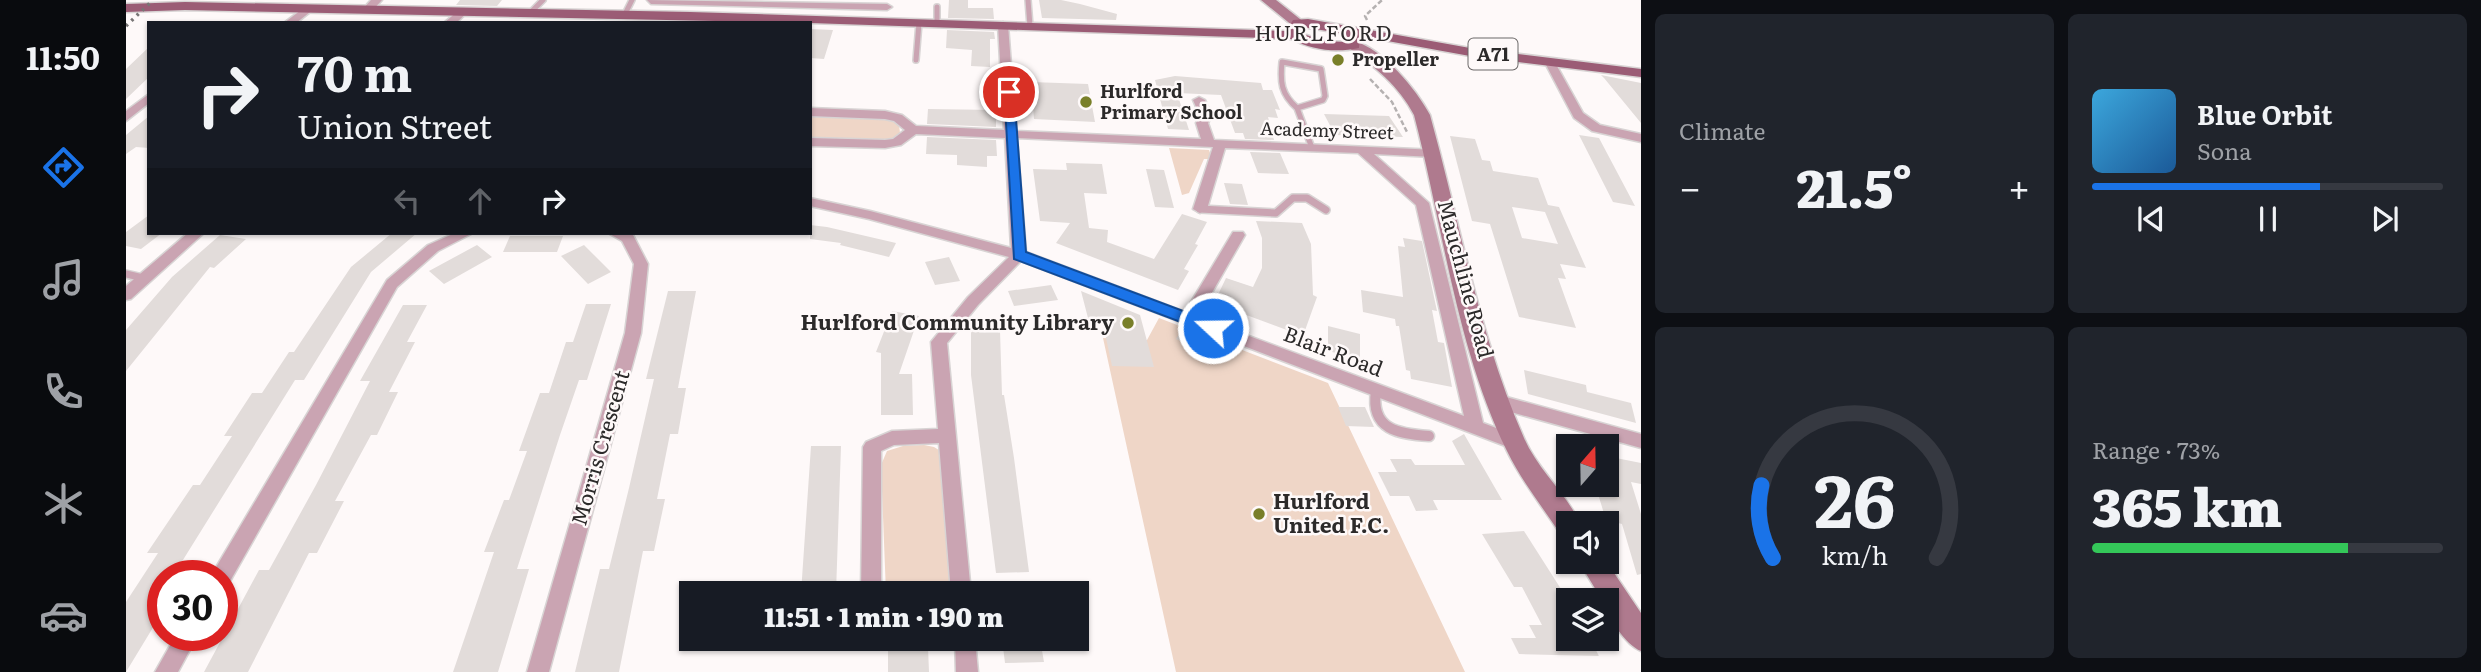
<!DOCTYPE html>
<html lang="en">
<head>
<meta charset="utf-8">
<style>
	:root { --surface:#171b24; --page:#20242c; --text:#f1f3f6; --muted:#9ea1a6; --line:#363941; --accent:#1a73e8 }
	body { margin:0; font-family:Literata,serif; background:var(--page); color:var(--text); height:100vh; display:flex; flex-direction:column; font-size:26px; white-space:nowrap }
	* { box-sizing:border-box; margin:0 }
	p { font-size:23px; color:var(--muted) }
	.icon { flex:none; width:38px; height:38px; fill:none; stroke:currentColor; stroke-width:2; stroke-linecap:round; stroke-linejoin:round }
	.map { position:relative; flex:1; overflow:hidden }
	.drawer { display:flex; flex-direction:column; gap:14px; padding:14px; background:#0d0f14; width:840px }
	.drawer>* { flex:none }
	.top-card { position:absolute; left:21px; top:21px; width:665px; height:214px; border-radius:0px; box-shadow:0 2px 5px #0004; background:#171b24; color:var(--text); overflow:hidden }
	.needle { width:46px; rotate:20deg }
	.tools { position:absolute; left:1430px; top:434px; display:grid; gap:14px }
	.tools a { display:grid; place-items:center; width:63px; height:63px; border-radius:0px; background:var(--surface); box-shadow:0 2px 5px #0004; font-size:35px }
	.speed { position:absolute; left:21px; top:560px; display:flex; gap:14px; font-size:35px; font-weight:700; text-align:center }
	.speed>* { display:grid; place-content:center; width:91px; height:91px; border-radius:50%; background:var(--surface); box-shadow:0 2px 5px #0004; line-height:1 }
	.speed .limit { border:10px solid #d22; background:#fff; color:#111 }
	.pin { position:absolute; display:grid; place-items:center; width:60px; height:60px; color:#fff; margin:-30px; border:4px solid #fff; border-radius:50%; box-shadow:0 2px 7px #0007 }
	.me { position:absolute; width:77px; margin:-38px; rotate:291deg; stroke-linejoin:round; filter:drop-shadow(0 0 5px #0008) }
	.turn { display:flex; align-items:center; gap:24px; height:147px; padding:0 35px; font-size:32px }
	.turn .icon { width:91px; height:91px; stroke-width:2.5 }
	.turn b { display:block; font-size:49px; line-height:60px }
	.lanes { display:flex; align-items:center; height:66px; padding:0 35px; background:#0003; justify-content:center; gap:35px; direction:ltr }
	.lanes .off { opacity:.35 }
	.big { font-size:52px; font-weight:800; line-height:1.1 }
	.drawer .tile { flex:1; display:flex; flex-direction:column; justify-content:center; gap:10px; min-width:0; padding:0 24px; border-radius:10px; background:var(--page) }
	.drawer .dial { align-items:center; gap:0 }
	.dial svg { height:182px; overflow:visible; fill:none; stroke:var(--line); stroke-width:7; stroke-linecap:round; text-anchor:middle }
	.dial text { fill:var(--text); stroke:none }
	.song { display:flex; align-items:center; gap:21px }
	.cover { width:84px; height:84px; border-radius:10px; background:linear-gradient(135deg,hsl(200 70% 55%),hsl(210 70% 35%)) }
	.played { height:7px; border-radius:4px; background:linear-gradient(90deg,var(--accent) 65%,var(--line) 65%) }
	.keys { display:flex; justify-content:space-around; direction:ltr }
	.heat { display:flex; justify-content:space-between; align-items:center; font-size:38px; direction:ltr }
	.charge { height:10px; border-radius:5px; background:linear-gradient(90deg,#34c759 73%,var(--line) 0) }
	.drawer .tiles { flex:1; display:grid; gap:14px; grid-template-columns:repeat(2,1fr) }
	.trip { position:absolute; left:553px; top:581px; width:410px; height:70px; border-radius:0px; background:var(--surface); box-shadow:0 2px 5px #0004; font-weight:800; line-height:70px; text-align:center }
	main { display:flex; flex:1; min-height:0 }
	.dock { display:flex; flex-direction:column; width:126px; justify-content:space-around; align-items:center; background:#090b0e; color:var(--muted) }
	.dock .icon { width:49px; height:49px }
	.dock .current { color:var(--accent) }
	.dock b { font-size:32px; color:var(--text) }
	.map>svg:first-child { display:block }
</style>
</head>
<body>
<main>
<nav class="dock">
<b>11:50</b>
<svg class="icon current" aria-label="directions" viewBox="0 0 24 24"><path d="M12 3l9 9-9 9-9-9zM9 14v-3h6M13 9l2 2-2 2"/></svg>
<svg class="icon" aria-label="music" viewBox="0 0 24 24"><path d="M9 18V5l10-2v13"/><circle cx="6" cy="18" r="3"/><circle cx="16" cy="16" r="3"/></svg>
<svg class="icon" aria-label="phone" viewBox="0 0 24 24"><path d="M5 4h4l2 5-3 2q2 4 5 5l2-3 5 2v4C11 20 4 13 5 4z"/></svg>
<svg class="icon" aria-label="climate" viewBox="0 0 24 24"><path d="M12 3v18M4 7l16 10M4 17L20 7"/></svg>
<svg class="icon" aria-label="car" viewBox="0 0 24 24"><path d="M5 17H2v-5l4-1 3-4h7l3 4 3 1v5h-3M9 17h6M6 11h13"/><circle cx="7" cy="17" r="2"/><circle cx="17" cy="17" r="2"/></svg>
</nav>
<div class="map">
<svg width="1515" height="672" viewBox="0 0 1515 672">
	<rect width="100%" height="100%" fill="#fef9f9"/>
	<path fill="#efd6c7" d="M684 116 766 120 773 125 774 133 769 139 758 142 684 139Z
		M1043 148 1083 150 1086 159H1078L1063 193 1056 195Z
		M1033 318 1202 383 1339 672H1050L977 338 1021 340Z
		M798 445 808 447 816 452 824 593H760L755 465 761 451 777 446Z"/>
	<path fill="#e2dcda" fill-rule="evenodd" d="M334 0H376L371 6 330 5Z
		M823 0H842V8H867L868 19 822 18Z
		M913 0H935L954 4 991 14 990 20 916 18Z
		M684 29 707 30 698 59 684 58Z
		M821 30 868 32 869 39H864V67L845 66 846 50 820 48Z
		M23 47V77L0 99V69Z
		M1475 75 1515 83V123L1478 78Z
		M1049 76 1135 83 1137 90H1146L1154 110 1149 109 1152 118 1142 117 1148 140 1119 139 1117 133H1109L1095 95 1051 93 1063 130 1042 129 1029 80Z
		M905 82 962 84 969 122 908 119Z
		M802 109 870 110V127L801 124Z
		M1198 114 1263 116 1277 137 1209 135Z
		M23 116V148L10 147 0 154V135Z
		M1453 135 1473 138 1509 206 1487 202Z
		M1324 136 1349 139 1356 160 1364 161 1367 171 1412 178 1422 205 1433 207 1460 268 1434 264 1440 279 1432 278 1450 328 1393 317 1364 224 1346 221ZM1386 207 1419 212 1432 244 1396 238Z
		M801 137 870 140 871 156H861V167L831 165V155L800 154Z
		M1124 152 1154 153 1163 174 1132 173Z
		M940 163 976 164 981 194 958 193 963 228 982 230 981 242 1028 259 1056 214 1081 222 1069 244 1072 245 1058 269 1063 271 1052 290 930 243 944 223 914 221 907 169 941 170Z
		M1020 169 1038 170 1048 208 1029 207Z
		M1098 183 1116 184 1122 205 1104 204Z
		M23 215V233H36L15 249 0 246V232Z
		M1130 221 1176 223 1185 244 1187 295 1191 297 1177 336 1088 303 1100 278 1127 287 1136 268V238Z
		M684 225 701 227 770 243 763 257 714 245 715 243 684 239Z
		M266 233H291L245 272 178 380H169L47 576H37V611L0 672V602L32 553H21L67 485H74L106 436H98L126 393H136L163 352H168L225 267Z
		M94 235 120 239 88 268 84 267 0 371V330L46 277Z
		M384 236H437L431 252H377Z
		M1277 238 1296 241 1311 311 1306 310 1312 342 1318 343 1326 387 1285 379 1284 371 1280 370 1273 326H1270L1269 319 1237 312 1235 290 1277 297 1272 246 1279 247Z
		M351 245 366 257 318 284 303 271Z
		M458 245 485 272 462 284 435 256Z
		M823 257 834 281 809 285 799 262Z
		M925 285 932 300 888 306 882 291Z
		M542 291H570L552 388H560L552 434H544L531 499H539L528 551H517L493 672H449L474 569H483L503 488 528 379H520Z
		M955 291 1014 315 1028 367 986 366 977 324 962 318Z
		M460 304H485L461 380H453L434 435 391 569H403L372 672H327L368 552H358L378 500H383L401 451H393L414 393H423L440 342H447Z
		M277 305H301L281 342H289L263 392H272L251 435H245L209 501H218L191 553H183L122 672H78L133 570H143L190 485 244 381H234Z
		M766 311 793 316 773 374H786L787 415H755V353L750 352Z
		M1058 326 1076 333 1069 347 1050 339Z
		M1202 326 1234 334V359L1202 351Z
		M845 330 874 331 876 395H878L888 458 903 572 870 573 845 375Z
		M1398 370 1460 385 1461 392 1505 403 1510 423 1402 394Z
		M1212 407H1239L1248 427 1220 426Z
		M1338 434 1376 500H1307L1312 510 1290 511 1283 496H1264L1252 472H1271L1264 459H1285L1289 465H1339L1326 441Z
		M685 446H715L710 593H675Z
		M1480 456 1515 463V484L1505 482 1515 514V574L1511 575 1496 524 1480 520 1472 494 1480 496Z
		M1398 531 1442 600V639H1464L1473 656 1393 654 1385 638H1410L1403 625H1416L1396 587H1388L1356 534Z
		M876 639H914L918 662 879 663Z
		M762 646 802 647 803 672H762Z"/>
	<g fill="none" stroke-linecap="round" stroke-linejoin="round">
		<defs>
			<path id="lane-far2" d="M902 0 904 26
				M811 7V23
				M404 13 417 0
				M499 14 506 0
				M790 60 793 23
				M1156 62 1195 69 1199 96 1197 100 1171 108C1155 94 1154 82 1156 62Z
				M1171 108 1186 148"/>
			<path id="lane-far1" d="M1074 209 1150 213 1167 198H1181L1200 210
				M0 274 17 278"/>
			<path id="lane" d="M1250 391C1244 430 1273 434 1303 436"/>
			<path id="street" d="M245 0H256L245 12H237L236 10Z
				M521 0 761 4 766 7 761 10 525 4Z
				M179 7 188 9 170 23H158Z
				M333 10 342 12 330 23H318Z
				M877 22 882 25 890 131 1075 139 1070 123 1074 116 1067 100 1073 97 1079 100 1086 116 1082 123 1088 140 1311 150V156L1307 157 1248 154 1303 203 1357 423 1394 437 1397 442 1394 447 1388 449 1382 447 895 261 852 305 821 343 845 593H825L813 443 768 445 755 451V593H735L737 447 740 442 766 431 812 429 805 342 842 297 883 257 743 219 684 206V198L744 211 885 248 879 138 790 134 775 145 759 148 684 146V138L759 140 767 139 779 130 768 121 759 119 684 116V108L759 111 776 115 790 126 878 130 872 25ZM891 138 1087 147 1067 209 1074 213 1081 209 1099 148 1232 153 1290 205 1338 416 1072 317 1119 235 1117 232H1107L1059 312 900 252Z
				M1419 59H1427L1457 113 1474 125 1515 134V142L1466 131 1448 118 1418 61Z
				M23 94V103L0 121V111Z
				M62 233H78L5 299 0 300V286Z
				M329 233H347L312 251 271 287 103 583 96 585V576H86L89 569 261 280 302 245Z
				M482 233 507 235 522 264 515 333 423 672H401L499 333 508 264 496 241Z
				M1373 395 1515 434V448L1367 407 1365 402 1367 397Z
				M50 635H72L52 672H29Z
				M829 639H849L852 672H830Z"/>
			<path id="secondary" d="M1135 0H1150L1179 23 1177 26H1167Z
				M1228 41C1257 49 1290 89 1304 115 1334 223 1353 336 1398 438 1412 470 1440 493 1454 523H1442V535L1433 532C1415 505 1395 480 1381 451 1330 347 1317 226 1288 115 1273 86 1249 67 1223 48V42Z
				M1480 561 1515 613V651C1500 645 1480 617 1480 600H1476L1453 562Z"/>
			<path id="primary" d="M59 2 564 12 1160 31 1167 20 1182 19 1344 48 1515 69V77L1344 56 1234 36 1233 48C1210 53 1186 50 1165 39L684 23 59 10 0 12V4ZM1176 27 1214 33 1221 42 1197 41 1175 33Z"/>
		</defs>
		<use href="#lane-far2" stroke="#d8d4d4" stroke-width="8"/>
		<use href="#lane-far1" stroke="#d8d4d4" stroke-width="10"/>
		<use href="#lane" stroke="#d8d4d4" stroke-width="13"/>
		<use href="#street" stroke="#d8d4d4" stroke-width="3"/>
		<use href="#secondary" stroke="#d8d4d4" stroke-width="3"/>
		<use href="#primary" stroke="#d8d4d4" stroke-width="3"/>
		<path stroke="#b5b1b1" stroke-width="2.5" stroke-dasharray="5 2.5" stroke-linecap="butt" d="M1241 20 1239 16 1256 0
			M1244 79 1266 102 1281 132"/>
		<use href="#lane-far2" stroke="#caa4b2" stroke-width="5"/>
		<use href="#lane-far1" stroke="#caa4b2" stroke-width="7"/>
		<use href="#lane" stroke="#caa4b2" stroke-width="10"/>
		<use href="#street" fill="#caa4b2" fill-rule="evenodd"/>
		<use href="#secondary" fill="#af7a8e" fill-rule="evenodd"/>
		<use href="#primary" fill="#9b5c75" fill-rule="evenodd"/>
		<path stroke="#787575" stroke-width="3.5" stroke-dasharray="2.5 5" stroke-linecap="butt" d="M0 26 27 0"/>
	</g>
	<path fill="#1a73e8" stroke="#114b97" stroke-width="2" d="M878 89 888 92 900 252 1092 324 1094 328 1092 332H1081L888 259Z"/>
	<g fill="#797f29" stroke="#fef9f9" stroke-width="2.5">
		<circle cx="1212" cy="60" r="7"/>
		<circle cx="960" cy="102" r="7"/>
		<circle cx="1002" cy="323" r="7"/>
		<circle cx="1133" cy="514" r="7"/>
	</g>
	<g text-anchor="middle" stroke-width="5" stroke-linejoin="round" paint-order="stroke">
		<g font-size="18" font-weight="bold" fill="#2c2a2a" stroke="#fef9f9" text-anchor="start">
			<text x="1226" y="66">Propeller</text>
			<text x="974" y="98">Hurlford<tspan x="974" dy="21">Primary School</tspan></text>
		</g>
		<g font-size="18" fill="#2c2a2a" stroke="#fef9f9">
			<text transform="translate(1201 131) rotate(2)" y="6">Academy Street</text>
		</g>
		<rect fill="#fef9f9" stroke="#6b6868" stroke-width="2" x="1342.5" y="38.5" width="49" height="31" rx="5"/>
		<g font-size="19" font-weight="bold" fill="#2c2a2a">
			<text x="1367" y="61">A71</text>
		</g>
		<g font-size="21" letter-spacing="2" fill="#2c2a2a" stroke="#fef9f9">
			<text x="1198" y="41">HURLFORD</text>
		</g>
		<g font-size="21" fill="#2c2a2a" stroke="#fef9f9">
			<text transform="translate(1339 279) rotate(75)" y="7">Mauchline Road</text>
			<text transform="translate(1207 352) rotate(21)" y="7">Blair Road</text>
			<text transform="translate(475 448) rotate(-74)" y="7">Morris Crescent</text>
		</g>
		<g font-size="21" font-weight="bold" fill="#2c2a2a" stroke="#fef9f9" text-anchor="end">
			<text x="988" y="330">Hurlford Community Library</text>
			<text x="1147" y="509" text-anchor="start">Hurlford<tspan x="1147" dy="24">United F.C.</tspan></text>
		</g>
	</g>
</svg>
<div class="tools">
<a><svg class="needle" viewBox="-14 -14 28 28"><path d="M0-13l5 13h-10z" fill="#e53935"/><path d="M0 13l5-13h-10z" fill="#9ea1a6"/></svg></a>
<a><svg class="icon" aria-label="sound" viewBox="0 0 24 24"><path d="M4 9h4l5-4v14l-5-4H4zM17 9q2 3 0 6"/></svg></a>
<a><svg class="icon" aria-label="layers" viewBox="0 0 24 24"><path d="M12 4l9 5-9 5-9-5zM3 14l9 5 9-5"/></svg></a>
</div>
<div class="speed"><div class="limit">30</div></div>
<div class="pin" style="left:883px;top:92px;background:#d93025"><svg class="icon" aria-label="arrive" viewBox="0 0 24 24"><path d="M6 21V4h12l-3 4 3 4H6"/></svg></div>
<svg class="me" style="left:1087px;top:328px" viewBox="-20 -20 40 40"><circle r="17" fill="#1a73e8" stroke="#fff" stroke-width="3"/><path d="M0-11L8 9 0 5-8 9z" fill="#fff"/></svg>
<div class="trip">11:51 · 1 min · 190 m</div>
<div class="top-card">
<div class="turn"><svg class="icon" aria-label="right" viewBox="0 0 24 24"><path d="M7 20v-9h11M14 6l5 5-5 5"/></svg><div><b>70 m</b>Union Street</div></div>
<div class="lanes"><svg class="icon off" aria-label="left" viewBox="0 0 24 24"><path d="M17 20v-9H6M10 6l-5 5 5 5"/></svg><svg class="icon off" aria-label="ahead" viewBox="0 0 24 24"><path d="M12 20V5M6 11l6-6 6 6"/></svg><svg class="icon" aria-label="right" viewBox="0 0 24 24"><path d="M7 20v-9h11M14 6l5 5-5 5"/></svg></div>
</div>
</div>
<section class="drawer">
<div class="tiles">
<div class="tile"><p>Climate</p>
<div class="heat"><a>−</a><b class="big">21.5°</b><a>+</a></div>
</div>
<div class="tile">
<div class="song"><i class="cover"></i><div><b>Blue Orbit</b><p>Sona</p></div></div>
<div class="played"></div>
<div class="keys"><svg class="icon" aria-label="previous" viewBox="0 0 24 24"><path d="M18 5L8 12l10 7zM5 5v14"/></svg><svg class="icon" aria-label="pause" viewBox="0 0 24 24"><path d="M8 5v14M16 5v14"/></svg><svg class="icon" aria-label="next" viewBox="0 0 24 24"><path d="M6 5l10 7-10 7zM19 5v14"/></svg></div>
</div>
<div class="tile dial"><svg viewBox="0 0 100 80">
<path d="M14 69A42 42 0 1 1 86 69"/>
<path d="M14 69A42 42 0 0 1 9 37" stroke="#1a73e8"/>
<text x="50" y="56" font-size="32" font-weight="700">26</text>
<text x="50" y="72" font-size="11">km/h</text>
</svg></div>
<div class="tile"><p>Range · 73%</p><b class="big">365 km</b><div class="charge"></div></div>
</div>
</section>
</main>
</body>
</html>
